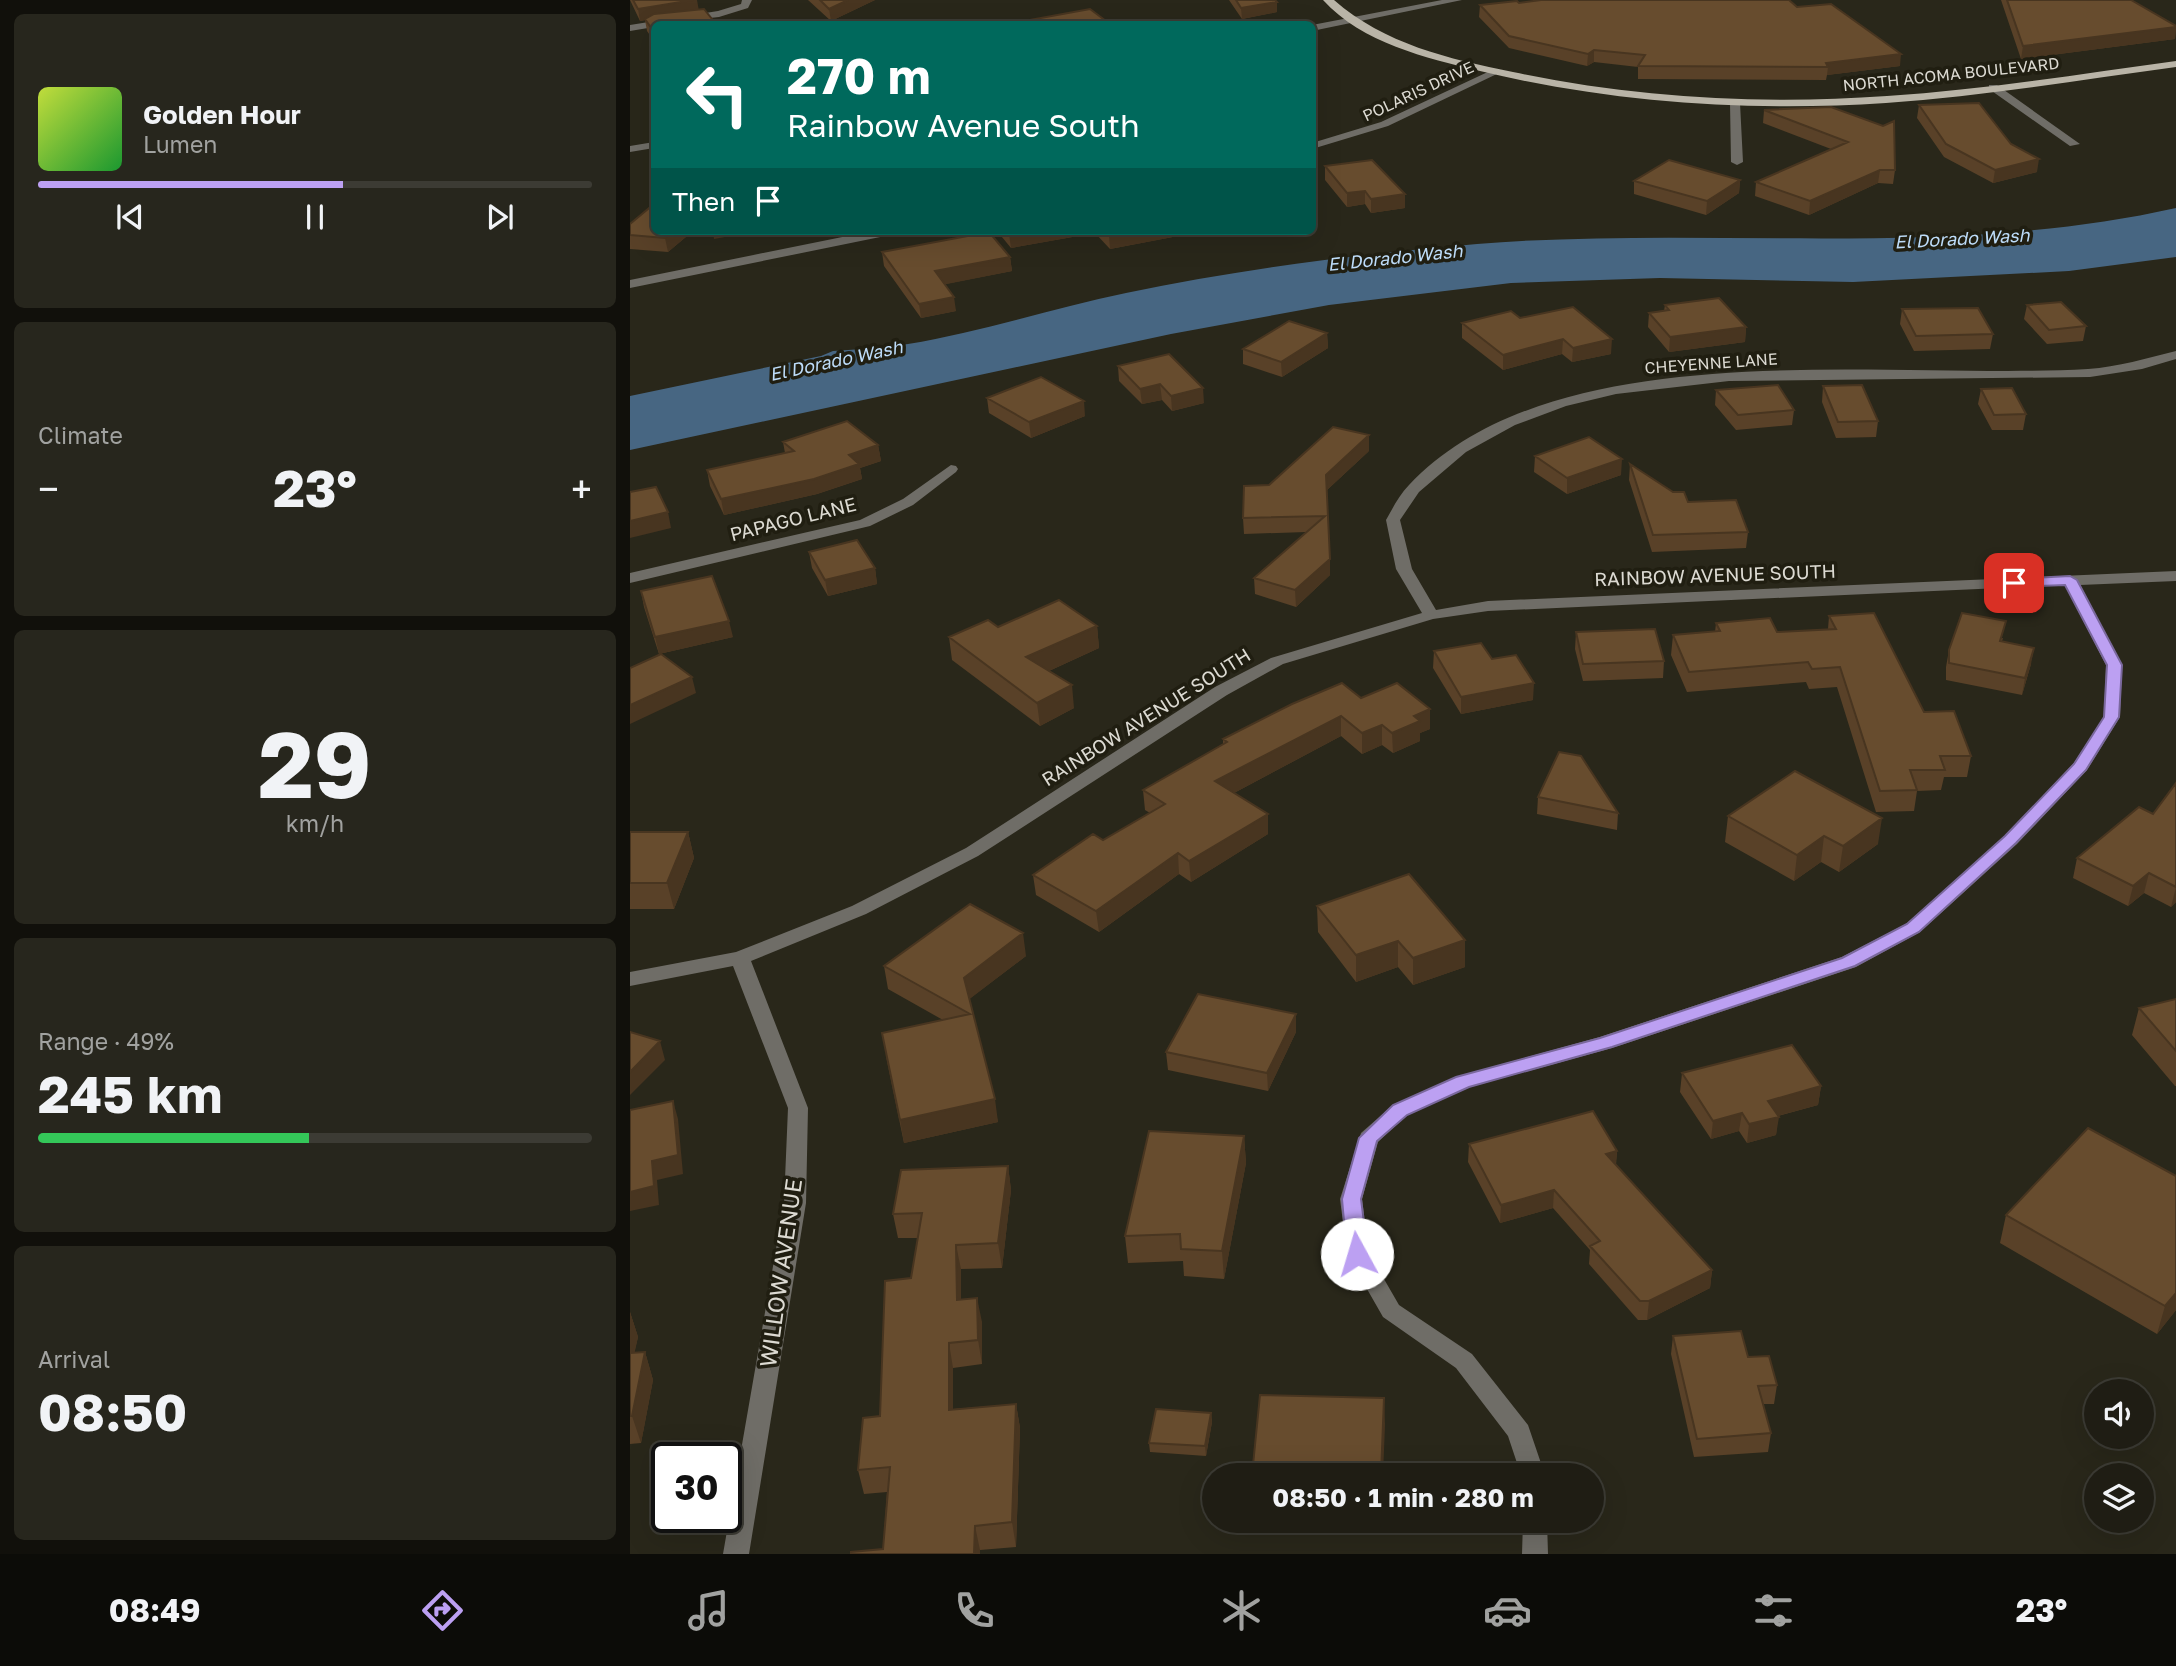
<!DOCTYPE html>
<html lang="en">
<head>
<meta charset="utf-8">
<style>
	:root { --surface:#1f1d14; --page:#27261d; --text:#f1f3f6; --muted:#a1a2a0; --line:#3c3b34; --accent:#bca0f2 }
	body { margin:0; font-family:"Golos Text",sans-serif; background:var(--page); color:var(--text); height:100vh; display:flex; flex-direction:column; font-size:26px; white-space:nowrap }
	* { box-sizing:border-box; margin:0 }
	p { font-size:23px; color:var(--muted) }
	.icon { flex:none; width:38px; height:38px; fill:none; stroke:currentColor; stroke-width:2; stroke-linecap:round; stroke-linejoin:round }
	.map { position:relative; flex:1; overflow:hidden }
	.panel { display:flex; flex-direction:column; gap:14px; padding:14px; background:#11100b; width:630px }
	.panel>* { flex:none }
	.top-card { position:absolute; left:21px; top:21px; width:665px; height:214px; border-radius:10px; box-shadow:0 7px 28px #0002,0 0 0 2px var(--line); background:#00695c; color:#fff; overflow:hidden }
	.buttons { position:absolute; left:1454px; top:1379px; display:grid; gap:14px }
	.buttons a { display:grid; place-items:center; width:70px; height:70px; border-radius:50%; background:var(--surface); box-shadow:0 7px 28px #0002,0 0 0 2px var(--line); font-size:35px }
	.speed { position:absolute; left:21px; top:1442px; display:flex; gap:14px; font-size:35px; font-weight:700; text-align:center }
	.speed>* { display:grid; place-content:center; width:91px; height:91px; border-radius:50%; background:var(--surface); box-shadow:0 7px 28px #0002,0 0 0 2px var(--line); line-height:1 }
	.speed .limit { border:4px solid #111; border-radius:10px; background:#fff; color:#111 }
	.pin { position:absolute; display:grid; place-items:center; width:60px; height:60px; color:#fff; margin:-30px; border-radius:14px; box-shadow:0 4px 10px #0006 }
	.me { position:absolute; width:77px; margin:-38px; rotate:354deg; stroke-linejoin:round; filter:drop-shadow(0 0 5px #0008) }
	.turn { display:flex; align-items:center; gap:24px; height:147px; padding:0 21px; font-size:32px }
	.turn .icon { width:91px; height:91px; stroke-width:2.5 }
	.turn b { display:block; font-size:49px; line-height:60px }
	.then { display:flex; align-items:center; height:66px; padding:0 21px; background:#0003; gap:14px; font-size:26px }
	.big { font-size:52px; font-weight:700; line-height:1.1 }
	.panel .card { flex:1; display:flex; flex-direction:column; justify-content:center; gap:10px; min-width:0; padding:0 24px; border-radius:10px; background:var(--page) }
	.panel .dial { align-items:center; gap:0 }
	.dial b { font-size:91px; line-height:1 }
	.song { display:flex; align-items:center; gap:21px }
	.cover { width:84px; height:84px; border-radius:10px; background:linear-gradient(135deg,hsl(70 70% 55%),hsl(130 70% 35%)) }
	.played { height:7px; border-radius:4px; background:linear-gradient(90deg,var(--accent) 55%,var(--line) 55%) }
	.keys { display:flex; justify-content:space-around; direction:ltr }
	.heat { display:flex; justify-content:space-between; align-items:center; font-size:38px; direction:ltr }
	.charge { height:10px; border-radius:5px; background:linear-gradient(90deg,#34c759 49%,var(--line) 0) }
	.trip { position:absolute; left:572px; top:1463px; width:402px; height:70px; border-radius:35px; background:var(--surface); box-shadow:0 7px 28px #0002,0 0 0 2px var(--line); font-weight:700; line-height:70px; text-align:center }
	.tabs { display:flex; height:112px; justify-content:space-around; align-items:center; background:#0c0c08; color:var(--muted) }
	.tabs .icon { width:49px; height:49px }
	.tabs .active { color:var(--accent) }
	.tabs b { font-size:32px; color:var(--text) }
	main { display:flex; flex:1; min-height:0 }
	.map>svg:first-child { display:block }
</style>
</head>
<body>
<main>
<section class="panel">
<div class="card">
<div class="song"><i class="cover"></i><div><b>Golden Hour</b><p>Lumen</p></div></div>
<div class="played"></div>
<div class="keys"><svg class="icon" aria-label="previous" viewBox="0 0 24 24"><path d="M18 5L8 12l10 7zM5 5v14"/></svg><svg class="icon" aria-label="pause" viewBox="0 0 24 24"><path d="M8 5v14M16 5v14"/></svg><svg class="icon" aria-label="next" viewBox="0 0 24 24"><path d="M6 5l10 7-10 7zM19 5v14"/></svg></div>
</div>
<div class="card"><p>Climate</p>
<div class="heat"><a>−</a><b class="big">23°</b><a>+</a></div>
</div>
<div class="card dial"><b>29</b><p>km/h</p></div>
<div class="card"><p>Range · 49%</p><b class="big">245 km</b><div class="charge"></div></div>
<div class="card"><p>Arrival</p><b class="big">08:50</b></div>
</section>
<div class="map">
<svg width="1546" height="1554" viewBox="0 0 1546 1554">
	<rect width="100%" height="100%" fill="#29271a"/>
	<path fill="#476682" d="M1546 208V257L1439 271 1223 282 1030 278 881 283 699 305 541 334 0 450V396L191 356 203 351C228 349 253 348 278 344 351 332 424 308 496 293 611 269 730 254 847 244 1081 225 1314 260 1546 208Z"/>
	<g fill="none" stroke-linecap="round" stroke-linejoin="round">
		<path fill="#6f6d67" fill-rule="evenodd" d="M112 0H122L118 8 89 17 24 24V27L0 31V25L88 11 111 4Z
			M812 0H832L682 31V25Z
			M862 70 871 72 758 126 682 149V143L751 122Z
			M1359 85H1367L1450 144 1440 146 1359 89Z
			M1105 100 1110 103 1113 162 1107 165 1101 162 1100 103Z
			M24 142V148L0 152V146Z
			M242 231H266L260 235 0 288V280Z
			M1546 351V359L1512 369 1460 377 1099 381 986 394 936 406 885 425 836 452 789 492 770 520 782 569 806 610 858 601 1546 571V581L1450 585 1492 665 1490 717 1457 770 1387 844 1290 932 1226 967 982 1048 840 1087 777 1115 748 1142 732 1199 739 1253 769 1305 842 1354 898 1425 915 1475H891L878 1436 826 1368 753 1317 717 1254 710 1199 731 1133 763 1105 826 1077 970 1037 1212 957 1276 924 1375 836 1444 763 1474 717 1476 665 1435 585 858 611 803 619 653 664 597 695 348 856 236 914 121 961 178 1108 176 1203 119 1554H93L154 1203 158 1108 103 966 0 986V972L106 952 222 906 336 848 585 687 641 658 792 613 766 569 756 520C763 508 769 495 779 485 928 328 1260 381 1458 369 1488 367 1517 358 1546 351Z
			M321 465 326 466 328 469 326 472 283 505 240 526 0 583V573L230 520 273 499Z
			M893 1521H917L918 1554H892Z"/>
		<path fill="#b9b4a7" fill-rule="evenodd" d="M693 0H704C754 44 819 59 883 72 1006 98 1132 105 1257 96 1354 90 1450 74 1546 61V67C1450 80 1353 96 1256 103 1120 112 983 103 850 71 796 58 732 43 693 0Z"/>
	</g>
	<path fill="#594128" d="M0 0H67L24 24V41L17 31 15 20 10 21Z
		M178 0H245L201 21Z
		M599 0H645L647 12 612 19Z
		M1371 0H1501L1546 26 1545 39 1391 59Z
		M889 3 1167 7 1270 66 1197 75 1196 80 1008 79V67L964 62 957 66 879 48 849 17 850 5Z
		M1289 105 1381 144 1407 172 1363 183 1314 157 1287 118Z
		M1201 107 1265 170 1263 184 1248 183 1179 215 1125 196 1126 182 1201 149 1133 123 1134 110Z
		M695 166 775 208 741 213 735 204 717 207 695 180Z
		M1110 180 1109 193 1076 215 1004 194V181Z
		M0 224 24 231H63L38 252 0 249Z
		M367 231H548V236L480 249 465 233 381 248Z
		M252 252 380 257 382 271 315 284 326 311 291 318 254 266Z
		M1035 305 1116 327 1115 342 1039 352 1018 327 1019 313 1034 311Z
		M1397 305 1456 326 1453 341 1417 344 1394 319Z
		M1272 309 1363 334 1360 349 1284 351 1270 324Z
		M890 318 981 354 942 362 932 354 873 370 832 338V323Z
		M697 333 698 348 652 377 613 364V349Z
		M488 366 574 403 542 411 532 400 512 404 489 381Z
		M1193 386 1248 421 1246 437 1206 438 1192 402Z
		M1351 389 1396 414 1393 430H1362L1348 404Z
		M1086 390 1164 410 1162 425 1106 430 1085 405Z
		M357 398 455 416 401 438 359 413Z
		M153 442 248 445 251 461 230 468 232 479 187 494 94 515 80 486 77 470 155 453Z
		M739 451 697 490 700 575 666 607 625 594 624 578 676 532 614 534 613 518 639 485Z
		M905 456 991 475 937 494 904 472Z
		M1000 464 1058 502 1118 532 1116 548 1022 552 999 480Z
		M179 552 245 568 247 584 198 596 182 568Z
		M11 591 103 637 29 654 14 607Z
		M1199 616 1294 712 1341 756 1337 777H1314L1311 790 1287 791 1284 811 1246 812 1207 687 1179 689 1176 682 1057 692 1041 655 1043 635 1085 632 1086 623 1147 632 1198 629Z
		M467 626 469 648 419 671 444 708 410 726 322 660 319 637 368 627Z
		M946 632 1034 661 1033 678 953 681 945 649Z
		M1373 638 1372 641 1401 664 1392 695 1316 680V667L1319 650Z
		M804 651 862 659 903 700 831 714 803 668Z
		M731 698 800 729 790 733V741L763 753 752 745 732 754 711 736 604 793 638 834 561 882 549 874 469 932 406 895 403 875 473 840 520 813 515 810 513 790 593 744V739Z
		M1546 783V902L1541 907 1514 893 1498 906 1443 878 1447 858 1523 814Z
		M908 797 988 813 987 830 907 814Z
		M1098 816 1248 844 1209 872 1191 862 1164 881 1095 842Z
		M0 832H58L64 858 44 909H0Z
		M687 906 835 967 783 985 768 967 726 982 688 932Z
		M396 956 339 999 368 1122 274 1143 256 1056 313 1020 258 989 254 966Z
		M1546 999V1086H1545L1502 1035 1509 1008Z
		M666 1032 638 1091 538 1070 536 1052Z
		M1052 1073 1191 1086 1188 1105 1148 1116 1146 1135 1117 1143 1109 1131 1081 1139 1050 1092Z
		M614 1136 616 1163 594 1279 554 1276 553 1261 498 1263 495 1236Z
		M839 1144 987 1151 986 1165 1082 1270 1080 1288 1017 1320H1008L959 1264 960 1250 923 1208 870 1223 838 1162Z
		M378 1166 381 1190 372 1268 331 1269V1300L352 1322V1364L323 1368V1409L386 1404 390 1428 386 1547 350 1550V1554H221L253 1549 257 1492 234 1494 228 1470 250 1416 281 1278 288 1238H268L263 1214Z
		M1546 1176V1310L1527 1334 1370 1243 1376 1215Z
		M0 1312 8 1337 4 1353 15 1352 23 1380 11 1443 0 1444Z
		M1043 1336 1118 1357 1147 1385 1144 1404H1133L1141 1433 1138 1452 1064 1457 1041 1354Z
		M581 1413 582 1422 576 1456 520 1452 519 1443Z
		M621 1521H751L750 1529 622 1526Z"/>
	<path fill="#483520" d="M63 0H67L69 11 10 21 8 9Z
		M218 0H245L201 21 199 9Z
		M647 2V12L612 19 611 8Z
		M1546 27 1545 39 1391 59 1393 46Z
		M964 50V62L957 66 958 54Z
		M1271 54 1270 66 1197 75 1198 67 1196 63Z
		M1409 159 1407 172 1363 183 1365 170Z
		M1250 170 1248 183 1179 215 1180 201Z
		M685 179V193H682V180Z
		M1110 180 1109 193 1076 215 1077 201Z
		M735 191V204L717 207V193Z
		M775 194V208L741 213V199Z
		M44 231H63L38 252 35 238Z
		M83 231H128L84 239Z
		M398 231H465V233L381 248 379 234Z
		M498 231H548V236L480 249 479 235Z
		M380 257 382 271 307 286 305 271Z
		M324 297 326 311 291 318 289 304Z
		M1116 327 1115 342 1039 352 1040 337Z
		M697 333 698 348 652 377 651 362Z
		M933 339 932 354 873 370V355Z
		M982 339 981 354 942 362 943 348Z
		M530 384 532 400 512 404 510 389Z
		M573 388 574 403 542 411 541 396Z
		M454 401 455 416 401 438 399 422Z
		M739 435V451L696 491V475Z
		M248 445 251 461 230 468 232 479 187 494 94 515 91 499Z
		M992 459 991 475 937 494V478Z
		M38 512 41 528 0 538V521Z
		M700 559V575L666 607 665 590Z
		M245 568 247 584 198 596 195 580Z
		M99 621 103 637 29 654 25 637Z
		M467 626 469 648 399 680 396 657Z
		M1404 648 1401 664 1392 695 1395 678Z
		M62 677 66 693 0 724V705Z
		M904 683 903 700 831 714V697Z
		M442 685 444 708 410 726 407 703Z
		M800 709V729L790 733V741L763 753 762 733 784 716Z
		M711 716V736L587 802 585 781Z
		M752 725V745L732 754V733Z
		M638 814V834L561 882 559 861Z
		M1252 818 1248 844 1209 872 1213 846Z
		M58 832 64 858 44 909 37 883Z
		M1194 836 1191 862 1164 881 1167 855Z
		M548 853 549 874 469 932 466 911Z
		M1519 873 1514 893 1498 906 1503 886Z
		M1546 887V902L1541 907Z
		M393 933 396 956 337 1001 334 978Z
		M835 940V967L783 985V958Z
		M768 941V967L726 982V955Z
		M666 1014V1032L638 1091 637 1073Z
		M30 1041 35 1060 0 1095V1072Z
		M1191 1086 1188 1105 1136 1119 1138 1101Z
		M365 1099 368 1122 274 1143 270 1120Z
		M43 1101 48 1119 53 1174 27 1180 29 1205 0 1211V1192L22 1161Z
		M1112 1113 1109 1131 1081 1139 1083 1121Z
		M1149 1117 1146 1135 1117 1143 1119 1124Z
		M614 1136 616 1163 594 1279 592 1251Z
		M987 1151 985 1170 976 1154Z
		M378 1166 381 1190 372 1268 368 1243Z
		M924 1190 923 1208 870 1223 871 1205Z
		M326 1245 331 1269V1325L327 1300Z
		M1082 1270 1080 1288 1017 1320 1019 1301Z
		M1546 1293V1310L1527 1334 1535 1306Z
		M347 1298 352 1322V1364L348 1340Z
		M0 1312 8 1337 0 1374Z
		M319 1343 323 1368V1434L319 1410Z
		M15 1352 23 1380 11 1443 2 1416Z
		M754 1398 755 1425 753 1475H751Z
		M386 1404 390 1428 386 1547 382 1522Z
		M581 1413 582 1422 576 1456 575 1446Z
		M345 1526 350 1550V1554H344Z"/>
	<path fill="#674c2e" stroke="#483520" stroke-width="2" d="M3 0H63L8 9Z
		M190 0H218L199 9Z
		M606 0H645L647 2 611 8Z
		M911 0H1159L1167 7 1201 4 1271 54 1196 63 1198 67 1008 66 1015 55 964 50 958 54 879 36 850 5 887 1 889 3Z
		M1377 0H1501L1546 26V27L1393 46Z
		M74 9 86 24H24V32L15 19 24 14Z
		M460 9 480 24H378Z
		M1349 103 1381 144 1409 159 1365 170 1316 144 1289 105Z
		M1201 107 1253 126 1264 121 1265 170H1250L1180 201 1126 182 1218 142 1134 110Z
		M742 160 775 194 741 199 735 191 717 193 695 166Z
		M1039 160 1110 180 1077 201 1004 181Z
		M24 204V231H44L35 238 0 235V224Z
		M376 231H398L379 234Z
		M475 231H498L479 235Z
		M359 232 380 257 305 271 324 297 289 304 252 252Z
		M1089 298 1116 327 1040 337 1019 313 1039 310 1035 305Z
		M1431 302 1456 326 1419 330 1397 305Z
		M943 307 982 339 943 348 933 339 873 355 832 323 881 311 890 318Z
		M1348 308 1363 334 1286 336 1272 309Z
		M659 321 697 333 651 362 613 349Z
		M539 354 573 388 541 396 530 384 510 389 488 366Z
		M411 377 454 401 399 422 357 398Z
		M1148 385 1164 410 1108 415 1086 390Z
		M1232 385 1248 421 1208 422 1193 386Z
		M1382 388 1396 414 1364 415 1351 389Z
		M217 421 248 445 219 455 229 464 184 479 91 499 77 470 164 451 153 442Z
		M703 427 739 435 696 475 700 559 665 590 624 578 695 516 613 518 614 486 639 485Z
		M959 437 992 459 937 478 905 456Z
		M1000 464 1043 492H1054L1058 502 1106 500 1118 532 1023 535Z
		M26 487 38 512 0 521V492Z
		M227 540 245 568 195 580 179 552Z
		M82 576 99 621 25 637 11 591Z
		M429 600 467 626 396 657 442 685 407 703 319 637 358 620 368 627Z
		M1244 613 1294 712 1324 711 1341 756H1310L1315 770H1280L1287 790 1250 791 1210 667 1182 669 1178 662 1059 672 1043 635 1090 631 1086 623 1140 618 1147 632 1206 629 1199 616Z
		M1332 613 1376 621 1370 641 1404 648 1395 678 1319 663V650Z
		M1025 629 1034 661 953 664 946 632Z
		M851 643 862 659 886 655 904 683 831 697 804 651Z
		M31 654 62 677 0 705V668Z
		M712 683 731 698 767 683 800 709 784 716 790 721 762 733 752 725 732 733 711 716 585 781 638 814 559 861 548 853 466 911 403 875 463 834 473 840 535 804 513 790 597 742 593 739 662 704Z
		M929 752 951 756 988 813 908 797Z
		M1165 771 1252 818 1213 846 1194 836 1167 855 1098 816Z
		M1546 783V887L1519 873 1503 886 1447 858 1509 807 1523 814Z
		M0 832H58L37 883H0Z
		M779 874 835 940 783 958 768 941 726 955 687 906Z
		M340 904 393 933 334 978 365 1099 270 1120 252 1033 340 1014 254 966Z
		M568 994 666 1014 637 1073 536 1052Z
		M1546 999V1051L1509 1008Z
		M0 1032 30 1041 0 1072Z
		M1162 1045 1191 1086 1138 1101 1149 1117 1119 1124 1112 1113 1083 1121 1052 1073Z
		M43 1101 48 1155 22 1161 24 1186 0 1192V1110Z
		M963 1111 987 1151 976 1154 1082 1270 1019 1301H1010L960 1246 970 1241 924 1190 871 1205 839 1144Z
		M1458 1128 1546 1176V1293L1535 1306 1376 1215Z
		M519 1131 614 1136 592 1251 551 1249 550 1234 495 1236Z
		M378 1166 368 1243 326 1245 327 1300 347 1298 348 1340 319 1343V1410L386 1404 382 1522 345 1526 344 1554H221V1552L253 1549 260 1467 228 1470 233 1418 250 1416 255 1281 281 1278 292 1213 263 1214 271 1170Z
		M1111 1331 1118 1357 1139 1356 1147 1385 1128 1386 1141 1433 1067 1439 1043 1336Z
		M15 1352 2 1416H0V1353Z
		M630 1395 754 1398 751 1475H622Z
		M526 1409 581 1413 575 1446 519 1443Z"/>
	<path fill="#bca0f2" stroke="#7a689d" stroke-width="2" d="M1440 576 1447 580 1492 665 1489 717 1456 770 1386 843 1289 932 1225 966 982 1047 839 1087 777 1115 747 1141 731 1199 738 1254 735 1259 727 1262 720 1259 717 1254 712 1199 729 1138 763 1105 826 1077 970 1038 1212 958 1277 924 1375 836 1444 764 1474 717 1477 665 1435 585 1384 587 1377 583 1384 579Z"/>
	<g text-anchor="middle" stroke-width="7" stroke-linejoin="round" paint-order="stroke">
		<g font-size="16" fill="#dcdad2" stroke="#201e11">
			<text transform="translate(1321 74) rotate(-6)" y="6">NORTH ACOMA BOULEVARD</text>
			<text transform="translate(788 91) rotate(-25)" y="6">POLARIS DRIVE</text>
			<text transform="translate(1081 363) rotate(-4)" y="6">CHEYENNE LANE</text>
		</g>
		<g font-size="18" font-style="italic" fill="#bddcf9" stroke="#201e11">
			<text transform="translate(1332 239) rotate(-3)" y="6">El Dorado Wash</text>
			<text transform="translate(765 258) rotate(-6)" y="6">El Dorado Wash</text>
			<text transform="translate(206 361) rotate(-12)" y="6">El Dorado Wash</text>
		</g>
		<g font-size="19" fill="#dcdad2" stroke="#201e11">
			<text transform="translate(163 519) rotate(-14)" y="7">PAPAGO LANE</text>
			<text transform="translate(1085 575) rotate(-2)" y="7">RAINBOW AVENUE SOUTH</text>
			<text transform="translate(516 717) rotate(-32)" y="7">RAINBOW AVENUE SOUTH</text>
		</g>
		<g font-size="23" fill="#dcdad2" stroke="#201e11">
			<text transform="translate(151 1273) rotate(-82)" y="8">WILLOW AVENUE</text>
		</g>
	</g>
</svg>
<div class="buttons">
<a><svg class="icon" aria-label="sound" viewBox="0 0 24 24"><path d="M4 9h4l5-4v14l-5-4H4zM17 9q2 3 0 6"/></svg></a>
<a><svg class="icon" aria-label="layers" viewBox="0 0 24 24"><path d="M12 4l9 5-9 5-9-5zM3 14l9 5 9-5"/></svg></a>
</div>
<div class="speed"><div class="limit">30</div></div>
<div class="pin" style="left:1384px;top:583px;background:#d93025"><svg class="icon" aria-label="arrive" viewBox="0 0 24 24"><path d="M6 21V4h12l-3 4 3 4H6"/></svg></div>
<svg class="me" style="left:727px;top:1254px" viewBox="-20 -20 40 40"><circle r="19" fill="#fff"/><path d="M0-13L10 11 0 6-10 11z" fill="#bca0f2"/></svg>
<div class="trip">08:50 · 1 min · 280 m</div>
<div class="top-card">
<div class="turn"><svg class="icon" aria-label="left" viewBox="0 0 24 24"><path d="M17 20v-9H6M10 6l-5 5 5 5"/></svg><div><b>270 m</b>Rainbow Avenue South</div></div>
<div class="then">Then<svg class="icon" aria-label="arrive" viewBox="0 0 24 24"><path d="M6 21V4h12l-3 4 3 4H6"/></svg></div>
</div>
</div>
</main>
<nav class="tabs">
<b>08:49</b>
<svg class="icon active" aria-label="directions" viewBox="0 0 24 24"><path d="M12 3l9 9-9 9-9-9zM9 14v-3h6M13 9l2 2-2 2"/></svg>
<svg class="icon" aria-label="music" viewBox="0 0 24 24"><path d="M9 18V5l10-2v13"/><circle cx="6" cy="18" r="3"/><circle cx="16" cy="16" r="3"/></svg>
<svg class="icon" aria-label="phone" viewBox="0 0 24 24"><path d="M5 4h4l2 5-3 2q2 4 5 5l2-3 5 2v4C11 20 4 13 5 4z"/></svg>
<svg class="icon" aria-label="climate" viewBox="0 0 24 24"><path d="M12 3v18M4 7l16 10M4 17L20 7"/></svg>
<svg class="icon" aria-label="car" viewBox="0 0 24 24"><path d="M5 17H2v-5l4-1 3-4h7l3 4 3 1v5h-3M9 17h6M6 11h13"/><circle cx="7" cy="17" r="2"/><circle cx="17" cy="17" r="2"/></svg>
<svg class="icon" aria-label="filters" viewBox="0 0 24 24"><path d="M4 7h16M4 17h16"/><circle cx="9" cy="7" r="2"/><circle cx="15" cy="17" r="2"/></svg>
<b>23°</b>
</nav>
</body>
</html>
